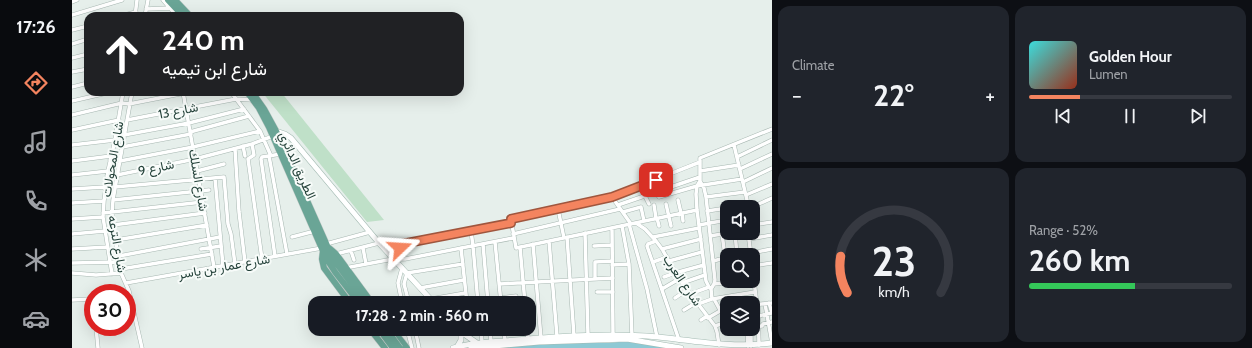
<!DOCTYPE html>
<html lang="en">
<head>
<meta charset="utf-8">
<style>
	:root { --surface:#171b24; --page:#20242c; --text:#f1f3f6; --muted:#9ea1a6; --line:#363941; --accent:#f4845f }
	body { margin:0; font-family:Cabin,Vazirmatn,sans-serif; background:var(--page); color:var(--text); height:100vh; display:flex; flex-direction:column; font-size:15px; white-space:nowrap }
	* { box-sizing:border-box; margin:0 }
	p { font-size:13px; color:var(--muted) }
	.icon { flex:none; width:22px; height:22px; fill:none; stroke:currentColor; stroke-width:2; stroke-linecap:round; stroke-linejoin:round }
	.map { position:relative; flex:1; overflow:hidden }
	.side { display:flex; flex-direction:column; gap:6px; padding:6px; background:#0d0f14; width:480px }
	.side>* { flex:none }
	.hud { position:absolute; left:12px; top:12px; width:380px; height:84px; border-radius:12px; box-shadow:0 4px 16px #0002; background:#202124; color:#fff; overflow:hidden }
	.fabs { position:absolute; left:648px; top:200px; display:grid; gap:8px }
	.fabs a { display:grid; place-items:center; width:40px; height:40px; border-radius:8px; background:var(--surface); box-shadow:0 4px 16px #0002; font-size:20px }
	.speed { position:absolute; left:12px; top:284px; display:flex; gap:8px; font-size:20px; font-weight:700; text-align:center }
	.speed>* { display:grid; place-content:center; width:52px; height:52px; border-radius:50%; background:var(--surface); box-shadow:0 4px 16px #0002; line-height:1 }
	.speed .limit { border:6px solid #d22; background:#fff; color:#111 }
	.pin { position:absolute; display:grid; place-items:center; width:34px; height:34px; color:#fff; margin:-17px; border-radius:8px; box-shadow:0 2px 6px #0006 }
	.me { position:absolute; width:44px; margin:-22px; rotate:70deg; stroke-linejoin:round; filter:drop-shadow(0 0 3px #0008) }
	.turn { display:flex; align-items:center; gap:14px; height:84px; padding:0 12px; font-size:18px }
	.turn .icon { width:52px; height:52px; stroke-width:2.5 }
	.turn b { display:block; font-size:28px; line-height:34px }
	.big { font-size:30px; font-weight:700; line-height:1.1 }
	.side .card { flex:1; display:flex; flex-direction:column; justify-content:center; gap:6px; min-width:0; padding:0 14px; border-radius:12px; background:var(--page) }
	.side .dial { align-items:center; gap:0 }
	.dial svg { height:104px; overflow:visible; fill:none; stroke:var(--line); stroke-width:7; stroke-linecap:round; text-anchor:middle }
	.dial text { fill:var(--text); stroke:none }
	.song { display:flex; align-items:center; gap:12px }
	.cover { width:48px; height:48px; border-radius:6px; background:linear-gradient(135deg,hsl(180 70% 55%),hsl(10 70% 35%)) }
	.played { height:4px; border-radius:2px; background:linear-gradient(90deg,var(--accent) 25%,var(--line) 25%) }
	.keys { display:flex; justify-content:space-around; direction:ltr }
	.heat { display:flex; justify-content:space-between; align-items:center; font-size:22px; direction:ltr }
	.charge { height:6px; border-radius:3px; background:linear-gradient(90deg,#34c759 52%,var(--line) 0) }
	.side .tiles { flex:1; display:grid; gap:6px; grid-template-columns:repeat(2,1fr) }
	.trip { position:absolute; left:236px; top:296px; width:228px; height:40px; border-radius:12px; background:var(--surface); box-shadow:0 4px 16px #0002; font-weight:700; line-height:40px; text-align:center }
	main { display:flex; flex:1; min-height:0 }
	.dock { display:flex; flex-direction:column; width:72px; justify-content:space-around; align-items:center; background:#090b0e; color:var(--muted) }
	.dock .icon { width:28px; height:28px }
	.dock .on { color:var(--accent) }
	.dock b { font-size:18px; color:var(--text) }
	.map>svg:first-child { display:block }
</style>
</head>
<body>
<main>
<nav class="dock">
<b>17:26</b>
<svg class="icon on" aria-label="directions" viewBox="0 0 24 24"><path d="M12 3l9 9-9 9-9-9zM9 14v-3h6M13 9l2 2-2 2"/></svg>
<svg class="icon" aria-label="music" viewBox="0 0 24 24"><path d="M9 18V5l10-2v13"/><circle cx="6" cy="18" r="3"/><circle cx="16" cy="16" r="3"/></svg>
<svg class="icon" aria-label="phone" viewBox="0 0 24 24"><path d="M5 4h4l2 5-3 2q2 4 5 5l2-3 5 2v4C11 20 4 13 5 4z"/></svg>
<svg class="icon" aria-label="climate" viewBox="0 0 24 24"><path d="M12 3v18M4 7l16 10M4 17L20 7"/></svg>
<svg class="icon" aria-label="car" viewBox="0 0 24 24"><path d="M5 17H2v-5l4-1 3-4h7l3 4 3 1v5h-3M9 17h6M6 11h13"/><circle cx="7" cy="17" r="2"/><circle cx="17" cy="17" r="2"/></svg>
</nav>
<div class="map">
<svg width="700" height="348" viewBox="0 0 700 348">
	<rect width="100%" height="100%" fill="#e6efeb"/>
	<path fill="#bfe0c8" d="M190 92H209L312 220 295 222Z"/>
	<path fill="#8ec9d4" d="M556 341 595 348H419L494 343H536Z"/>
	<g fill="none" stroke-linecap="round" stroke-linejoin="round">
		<defs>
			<path id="street" d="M91 0 105 16
				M0 2 5 0
				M74 9 99 8
				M0 15 50 0
				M49 16 64 12
				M63 16 65 0
				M73 16 76 0
				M0 30 16 26
				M0 44 16 39
				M0 58 16 54
				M0 72 16 69
				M0 87 16 83
				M60 92 41 200 40 213 41 225 49 273 57 291 70 348
				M111 92 142 267
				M159 92 188 131 199 156
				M0 101 39 92
				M0 115 50 103 57 104 118 92
				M55 120 164 99 181 100
				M0 130 47 120
				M118 132 177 116
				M52 135 117 123 172 109
				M180 144 182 155 176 159 190 259
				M0 145 43 140
				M662 145 675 200V207
				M171 146 173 156
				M50 147 119 134
				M163 149 167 212 173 262
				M197 156 215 254
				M665 157 700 140
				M38 160 48 161 121 147 188 131
				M0 161 39 156
				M668 169 700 154
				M125 171 152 164
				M628 171 667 165
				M0 175 36 171
				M35 176 45 175 123 159 180 144 201 136
				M143 178 151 266
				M628 181 632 188 634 197 643 280 642 284 639 289
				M671 182 700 168
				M43 187 152 177 156 224 159 234 163 264
				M0 189 33 187
				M584 192 587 197 625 186 670 179
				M674 195 700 184
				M573 196 577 204
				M540 197 559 224
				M634 197 673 192
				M41 200 137 190
				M606 200 609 213
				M0 203 32 201
				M594 204 599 226
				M546 205 628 177
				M582 205 584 218
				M663 207 675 205
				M680 207 700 198
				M486 209 492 238
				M625 210 444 248 439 219 540 197 628 162
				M635 211 655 208
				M551 212 569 207 572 221
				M31 213 131 202
				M610 213 611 221
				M585 218 587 226
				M0 219 31 217
				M564 223 573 229 584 241 590 249 607 279 643 326 645 332 647 345
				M557 224 575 289 585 337
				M41 225 133 213
				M627 225 655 220
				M681 225 700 222
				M550 226 557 264 560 336
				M540 228 541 335
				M399 231 401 246 406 303
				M513 233 516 335
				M663 233 665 255
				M676 233 679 255
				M0 234 33 231
				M441 234 548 209
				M650 234 655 270
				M638 236 656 233
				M220 237 243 231
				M495 237 502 336
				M581 237 627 228
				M677 239 700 235
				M44 240 135 225
				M477 241 485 336
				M584 241 576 244 575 246 607 340
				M423 242 429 303
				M254 244 298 232
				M411 244 416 303
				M461 244 469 338
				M522 246 540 245
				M448 247 453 303
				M291 248 294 264
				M389 248 395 303
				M0 249 36 247
				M129 249 149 246
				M590 249 629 239
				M279 251 282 260
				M679 253 700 249
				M264 254 307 243
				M47 256 148 237
				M203 256 189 159 190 157 209 154
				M330 259 327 248 330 244 439 223
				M597 261 630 252
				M641 261 653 258
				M581 262 595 257
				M0 263 48 262
				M540 265 557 264
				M681 266 700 263
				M273 268 321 259H333L441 238
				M49 269 140 254
				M0 273 24 275 49 273
				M681 273 685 305
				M40 274 31 217 32 201 36 171 43 140 51 92
				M592 277 603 273 632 265
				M523 279V262L540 261
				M54 283 250 248
				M610 283 633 275
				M427 284 541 278
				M642 284 667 281
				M348 288 392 280
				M590 289 607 279
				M525 292H541
				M618 294 637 287
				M429 298 444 296
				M603 298 615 290
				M359 299 393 293
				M640 299 639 289 637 287 634 281 625 210 624 194 625 186 628 181V158L700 129
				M642 299 648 310
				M0 300 21 299
				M330 303 326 283 330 268
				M337 303 332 284 335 273 391 264
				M626 304 640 299 683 292
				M693 304 700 343
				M681 305 700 303
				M686 305 687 345
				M612 310 625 302
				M55 314H61
				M686 316 700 313 697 303
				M636 318 648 311 649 309 655 308
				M629 320 635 316
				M643 326 655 322
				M24 327 26 348
				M681 327 690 326 691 324 700 322
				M335 329 340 348
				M343 329 347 348
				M409 329 410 342
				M418 329 419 342
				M432 329 433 341
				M455 329 456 339
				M675 329 676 346
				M679 346V329"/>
			<path id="secondary" d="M204 131 213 134 219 138 307 243 362 303
				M386 329 389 332 405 343
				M385 347 389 340V332
				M381 348C401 342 422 342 443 340 491 336 538 333 586 337 624 341 661 348 700 343
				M399 348 467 342 555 339 609 348"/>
			<path id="primary" d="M96 0 111 16
				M103 0 118 16
				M175 92 187 108 197 127 254 258 263 272 287 303
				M180 92 192 109 204 131 261 259 294 303
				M257 248 264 254 300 303
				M251 251 250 259 252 268 278 303
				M298 329 313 348
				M320 329 335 348"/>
		</defs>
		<use href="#street" stroke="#a8b8b2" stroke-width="4.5"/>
		<use href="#secondary" stroke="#a4bbb3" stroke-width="6"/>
		<use href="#primary" stroke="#c2cac8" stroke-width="7"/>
		<use href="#street" stroke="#fff" stroke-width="3.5"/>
		<use href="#secondary" stroke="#fff" stroke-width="5"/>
		<use href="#primary" stroke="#6aa596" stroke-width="6"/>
		<defs>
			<path id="primary-bridge" d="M307 329 321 348
				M314 329 328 348"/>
		</defs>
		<use href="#primary-bridge" stroke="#c2cac8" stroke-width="7" stroke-linecap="butt"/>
		<use href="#primary-bridge" stroke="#6aa596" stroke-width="6"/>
	</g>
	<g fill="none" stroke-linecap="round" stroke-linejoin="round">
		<defs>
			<path id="route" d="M328 248 330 244 439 223V219L540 197 584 180"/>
		</defs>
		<use href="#route" stroke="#9f563e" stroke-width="10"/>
		<use href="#route" stroke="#f4845f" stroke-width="7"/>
	</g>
	<g text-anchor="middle" stroke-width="4" stroke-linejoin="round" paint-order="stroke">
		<g font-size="13" fill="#24423a" stroke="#f7fbf9">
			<text transform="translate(106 110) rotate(-11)" y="5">شارع 13</text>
			<text transform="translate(40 159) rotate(-80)" y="5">شارع المحولات</text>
			<text transform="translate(226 165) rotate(66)" y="5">الطريق الدائري</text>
			<text transform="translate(84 167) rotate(-12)" y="5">شارع 9</text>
			<text transform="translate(127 180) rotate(80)" y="5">شارع السلك</text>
			<text transform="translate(46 244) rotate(80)" y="5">شارع الترعه</text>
			<text transform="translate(152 266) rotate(-10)" y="5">شارع عمار بن ياسر</text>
			<text transform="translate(611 280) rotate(56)" y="5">شارع العرب</text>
		</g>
	</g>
</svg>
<div class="fabs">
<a><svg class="icon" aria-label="sound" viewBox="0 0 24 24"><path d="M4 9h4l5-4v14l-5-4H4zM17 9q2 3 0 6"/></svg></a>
<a><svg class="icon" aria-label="search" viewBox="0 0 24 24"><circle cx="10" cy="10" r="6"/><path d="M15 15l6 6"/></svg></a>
<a><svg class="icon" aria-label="layers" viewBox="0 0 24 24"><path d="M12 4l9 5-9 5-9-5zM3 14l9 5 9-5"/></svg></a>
</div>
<div class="speed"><div class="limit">30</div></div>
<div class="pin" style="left:584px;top:180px;background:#d93025"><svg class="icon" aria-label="arrive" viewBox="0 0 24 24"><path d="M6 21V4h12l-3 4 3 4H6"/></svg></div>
<svg class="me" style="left:328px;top:248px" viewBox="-20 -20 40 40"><path d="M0-17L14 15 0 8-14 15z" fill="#f4845f" stroke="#fff" stroke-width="4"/></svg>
<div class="trip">17:28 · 2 min · 560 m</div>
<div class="hud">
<div class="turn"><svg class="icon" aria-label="ahead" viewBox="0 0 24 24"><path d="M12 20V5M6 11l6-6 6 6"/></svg><div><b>240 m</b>شارع ابن تيميه</div></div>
</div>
</div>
<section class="side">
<div class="tiles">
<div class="card"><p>Climate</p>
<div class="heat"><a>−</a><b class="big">22°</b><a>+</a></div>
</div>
<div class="card">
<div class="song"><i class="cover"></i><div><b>Golden Hour</b><p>Lumen</p></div></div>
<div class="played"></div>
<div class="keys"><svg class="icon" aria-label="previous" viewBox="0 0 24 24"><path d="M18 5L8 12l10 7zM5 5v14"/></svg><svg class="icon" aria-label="pause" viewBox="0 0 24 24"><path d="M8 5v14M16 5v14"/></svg><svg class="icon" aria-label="next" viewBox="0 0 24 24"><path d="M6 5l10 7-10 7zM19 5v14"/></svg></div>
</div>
<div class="card dial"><svg viewBox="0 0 100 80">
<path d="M14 69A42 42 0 1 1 86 69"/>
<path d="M14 69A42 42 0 0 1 9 41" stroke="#f4845f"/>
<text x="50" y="56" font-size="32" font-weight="700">23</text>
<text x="50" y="72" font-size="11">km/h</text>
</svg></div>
<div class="card"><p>Range · 52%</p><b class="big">260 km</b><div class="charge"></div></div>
</div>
</section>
</main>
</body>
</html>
